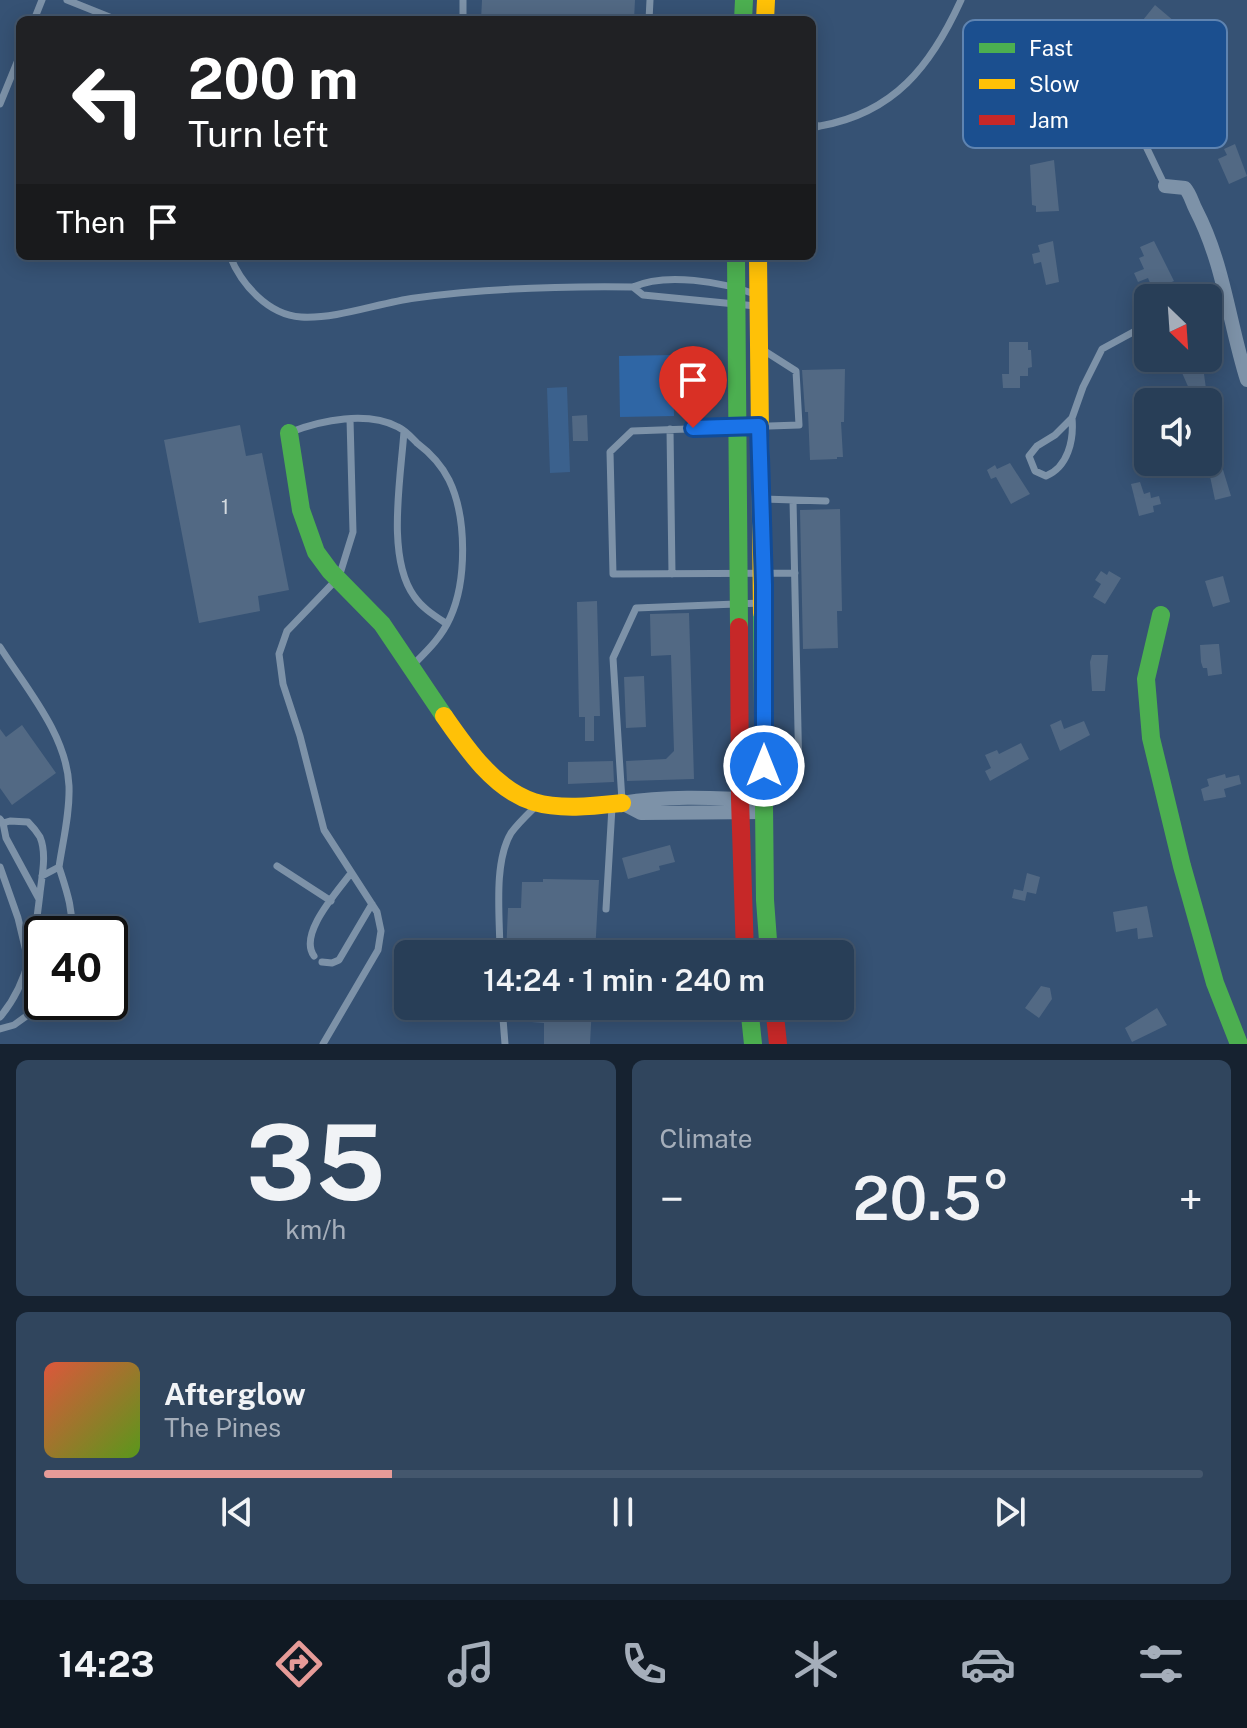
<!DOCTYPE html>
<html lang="en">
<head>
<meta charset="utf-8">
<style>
	:root { --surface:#283e57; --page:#30455d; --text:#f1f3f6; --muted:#a5aeba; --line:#44576d; --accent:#e69b98 }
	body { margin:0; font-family:"Public Sans",sans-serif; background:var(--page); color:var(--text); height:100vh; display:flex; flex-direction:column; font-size:30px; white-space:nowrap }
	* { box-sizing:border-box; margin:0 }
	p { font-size:26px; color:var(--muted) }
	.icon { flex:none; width:44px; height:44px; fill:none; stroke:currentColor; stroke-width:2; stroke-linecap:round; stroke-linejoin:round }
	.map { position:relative; height:1044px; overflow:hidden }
	.drawer { display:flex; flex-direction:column; gap:16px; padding:16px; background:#162230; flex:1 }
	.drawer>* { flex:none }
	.top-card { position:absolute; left:16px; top:16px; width:800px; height:244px; border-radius:12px; box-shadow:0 4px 20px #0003,0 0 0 2px var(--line); background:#202124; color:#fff; overflow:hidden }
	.needle { width:52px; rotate:155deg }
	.fabs { position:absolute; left:1134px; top:284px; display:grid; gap:16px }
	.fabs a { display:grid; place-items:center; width:88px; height:88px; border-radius:12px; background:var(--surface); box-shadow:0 4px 20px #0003,0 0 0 2px var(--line); font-size:40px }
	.speed { position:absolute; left:24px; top:916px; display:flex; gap:16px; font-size:40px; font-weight:700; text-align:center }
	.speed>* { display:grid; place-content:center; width:104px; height:104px; border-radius:50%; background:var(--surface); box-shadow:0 4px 20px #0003,0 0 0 2px var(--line); line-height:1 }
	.speed .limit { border:4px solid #111; border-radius:12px; background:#fff; color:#111 }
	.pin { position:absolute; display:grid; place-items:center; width:68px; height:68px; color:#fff; margin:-82px -34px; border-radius:50% 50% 50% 0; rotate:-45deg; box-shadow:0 0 8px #0007 }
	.pin .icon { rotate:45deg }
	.me { position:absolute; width:88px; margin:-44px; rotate:0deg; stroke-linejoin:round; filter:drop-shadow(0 0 6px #0008) }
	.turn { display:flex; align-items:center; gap:28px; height:168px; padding:0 40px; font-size:36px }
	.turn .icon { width:104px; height:104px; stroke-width:2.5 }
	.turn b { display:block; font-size:56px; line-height:68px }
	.then { display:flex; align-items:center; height:76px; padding:0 40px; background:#0003; gap:16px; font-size:30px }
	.big { font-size:60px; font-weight:600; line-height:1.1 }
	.drawer .card { flex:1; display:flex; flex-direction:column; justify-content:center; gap:12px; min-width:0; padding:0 28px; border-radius:12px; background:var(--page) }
	.drawer .dial { align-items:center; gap:0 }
	.dial b { font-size:104px; line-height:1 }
	.song { display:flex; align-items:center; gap:24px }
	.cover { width:96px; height:96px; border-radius:12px; background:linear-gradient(135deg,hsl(10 70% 55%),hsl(90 70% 35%)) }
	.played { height:8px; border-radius:4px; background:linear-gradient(90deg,var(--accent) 30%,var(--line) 30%) }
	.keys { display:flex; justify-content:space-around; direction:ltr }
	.heat { display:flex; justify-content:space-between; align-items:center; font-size:44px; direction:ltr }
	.drawer .tiles { flex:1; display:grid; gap:16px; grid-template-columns:1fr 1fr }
	.card:last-child { grid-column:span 2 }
	.trip { position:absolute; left:394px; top:940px; width:460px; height:80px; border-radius:12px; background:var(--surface); box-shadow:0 4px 20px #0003,0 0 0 2px var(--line); font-weight:600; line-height:80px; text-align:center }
	.menu { display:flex; height:128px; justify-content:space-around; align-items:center; background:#101923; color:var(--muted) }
	.menu .icon { width:56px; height:56px }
	.menu .on { color:var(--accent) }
	.menu b { font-size:36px; color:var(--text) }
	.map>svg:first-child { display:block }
</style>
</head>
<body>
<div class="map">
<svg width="1247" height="1044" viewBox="0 0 1247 1044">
	<rect width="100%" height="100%" fill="#365274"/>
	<path fill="#2f66a5" d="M673 355 674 416 620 417 619 356Z
		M679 365H705V410H679Z"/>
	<path fill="#3b618d" d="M567 387 570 472 550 473 547 388Z"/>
	<path fill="#526984" d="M482 0H635L634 20 536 18V20H481Z
		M1155 5 1181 27 1169 41 1143 20Z
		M1235 144 1247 176 1229 184 1218 159 1227 155 1224 149Z
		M1054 160 1059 211 1036 212V206L1032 205 1030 165Z
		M1053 241 1059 282 1046 285 1041 262 1034 264 1032 254 1040 252 1038 245Z
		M1154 241 1174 281 1153 290 1148 278 1138 282 1134 273 1144 269 1139 258 1144 256 1140 247Z
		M1009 342H1028V350H1031L1032 367 1028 368V376H1020V388H1003L1002 374H1009Z
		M1196 360H1198L1204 374 1207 396 1194 400 1179 366Z
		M845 369 844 422H841L843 457H837V459L810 460 808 412H805L802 370Z
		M587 415 588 441H573L572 416Z
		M240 425 246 456 262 453 289 590 258 596 260 611 199 623 164 440Z
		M1217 450 1231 496 1215 500 1207 462 1208 452Z
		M1010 463 1030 494 1011 504 996 477 991 479 987 470 995 465 997 469Z
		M1140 482 1144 494 1150 492 1151 498 1159 496 1161 504 1153 506 1154 512 1139 516 1131 484Z
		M840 509 842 611H837L838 648 803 649 800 510Z
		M1101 571 1107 575 1109 571 1121 578 1105 604 1093 597 1101 584 1095 580Z
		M1223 576 1230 602 1213 607 1205 581Z
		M597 601 600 716H594V741H585V717H579L577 602Z
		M689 613 694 779 627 781 626 761 666 759 674 751 671 655 651 656 650 614Z
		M1216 644H1219L1222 674 1208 676 1207 668H1203L1201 662 1200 645Z
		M1092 655H1108L1105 691H1092L1090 662Z
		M644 676 646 727 626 728 624 677Z
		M1061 720 1064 729 1084 721 1090 735 1060 751 1050 725Z
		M22 725 56 773 12 805 0 788V729L6 737Z
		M1021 743 1029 759 990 781 985 771 991 768 985 755 997 750 999 754Z
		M613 761 614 782 568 784V762Z
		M1225 774 1226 778 1239 775 1241 784 1224 789 1226 797 1204 801 1201 789 1209 786 1207 779Z
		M670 845 675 862 659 866 660 870 628 879 622 858Z
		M1027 873 1040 877 1036 894 1027 892 1025 901 1012 898 1014 889 1023 891Z
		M543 879 599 880 595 954H506L508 908H521L522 882H543Z
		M1147 906 1153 937 1138 939 1137 928 1116 932 1113 912Z
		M1041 986 1050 988 1052 999 1039 1018 1025 1008Z
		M518 1006H592L590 1044H544V1023L518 1021Z
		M1157 1008 1167 1025 1132 1042 1125 1028Z"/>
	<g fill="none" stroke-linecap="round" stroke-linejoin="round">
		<path stroke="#7d92a8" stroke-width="7" d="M67 0 117 20
			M34 20 42 0
			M463 20V0
			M649 20 650 0
			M1106 63 1165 186
			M0 104 20 55
			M812 125 820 126 812 128
			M820 126C894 113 931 66 961 0
			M230 256C241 284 268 315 301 317 338 319 378 303 415 298 489 288 558 286 633 287 666 272 722 282 755 294
			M633 287 643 295 756 306
			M1196 298 1224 286
			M763 350 796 371 799 425 632 431 610 452 613 574 795 573
			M1072 418C1074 440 1068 467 1046 476L1035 471 1029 456 1037 446 1055 435 1072 418 1083 387 1102 349 1148 324
			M670 429 672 574
			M404 431C401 477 386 557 414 596 422 608 435 616 447 624
			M291 432C322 420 367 411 398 427 405 430 412 438 417 443 429 452 442 466 449 480 467 517 467 581 450 618 441 638 427 651 412 666
			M763 499 826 501
			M793 500 799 776
			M0 647C26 688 67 735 69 786 70 813 63 840 59 867L42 876
			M766 766 799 764
			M622 801 613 658 636 608 761 603
			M0 819 3 823 10 821 28 822C32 826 37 832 40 837 47 854 42 875 40 893 35 937 30 982 0 1017
			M3 823 6 838 39 899
			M277 866 331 901
			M0 867 18 918 28 960
			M59 867C66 889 74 910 71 934
			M606 909 612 807
			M500 954C500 919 493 863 511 833 518 823 529 813 538 804
			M314 956C298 934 337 892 351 873
			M322 962 332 963 339 960 372 904
			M502 1006 505 1044
			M0 1029 14 1025 46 1002
			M323 1044 378 950 381 931 377 912 324 830 300 736 283 684 279 654 287 631 339 577 353 532 350 419"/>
		<path stroke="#7d92a8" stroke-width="14" d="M1165 186 1185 188C1191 195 1192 203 1196 210 1224 264 1229 323 1247 380
			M764 800C717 798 669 795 622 803L641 813 764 812"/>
		<path stroke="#4caf50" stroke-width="18" d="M743 20 744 0
			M736 256 739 627
			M289 433 301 510 316 552 330 571 382 624 444 716
			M762 613 765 900 769 954
			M1161 615 1146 679 1151 738 1182 866 1215 983 1239 1044
			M749 1006 753 1044"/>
		<path stroke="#ffc107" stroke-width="18" d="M765 20 766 0
			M758 256 762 613
			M444 716C466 748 495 790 534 802 561 810 594 806 622 803"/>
		<path stroke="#c62828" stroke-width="18" d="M739 627 740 799 745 954
			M774 1006 778 1044"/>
	</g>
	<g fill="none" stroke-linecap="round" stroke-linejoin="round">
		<defs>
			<path id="route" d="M693 428 759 426 764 585V766"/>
		</defs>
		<use href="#route" stroke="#114b97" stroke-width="20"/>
		<use href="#route" stroke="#1a73e8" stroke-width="14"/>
	</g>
	<g text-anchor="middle" stroke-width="8" stroke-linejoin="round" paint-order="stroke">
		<g font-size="20" fill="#d4dae0">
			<text x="225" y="514">1</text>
		</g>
	</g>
	<rect x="963" y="20" width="264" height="128" rx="12" fill="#1b4f8f" stroke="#5f84b1" stroke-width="2"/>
	<rect x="979" y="43" width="36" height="10" fill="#4caf50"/>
	<rect x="979" y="79" width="36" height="10" fill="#ffc107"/>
	<rect x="979" y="115" width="36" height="10" fill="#c62828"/>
	<g font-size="22" fill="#fff">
		<text x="1029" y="56">Fast</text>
		<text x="1029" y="92">Slow</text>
		<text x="1029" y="128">Jam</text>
	</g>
</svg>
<div class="fabs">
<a><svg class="needle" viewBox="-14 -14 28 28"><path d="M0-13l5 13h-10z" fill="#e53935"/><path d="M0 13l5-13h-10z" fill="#a5aeba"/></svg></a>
<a><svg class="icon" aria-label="sound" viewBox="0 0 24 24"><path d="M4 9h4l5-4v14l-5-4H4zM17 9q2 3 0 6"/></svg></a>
</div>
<div class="speed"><div class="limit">40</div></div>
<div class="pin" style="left:693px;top:428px;background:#d93025"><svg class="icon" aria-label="arrive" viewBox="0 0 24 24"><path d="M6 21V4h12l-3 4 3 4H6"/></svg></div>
<svg class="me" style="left:764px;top:766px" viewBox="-20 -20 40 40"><circle r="17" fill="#1a73e8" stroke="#fff" stroke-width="3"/><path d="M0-11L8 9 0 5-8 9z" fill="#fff"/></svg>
<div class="trip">14:24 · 1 min · 240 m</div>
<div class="top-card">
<div class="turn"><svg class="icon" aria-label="left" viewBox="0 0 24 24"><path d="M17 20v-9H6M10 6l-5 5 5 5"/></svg><div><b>200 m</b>Turn left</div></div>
<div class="then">Then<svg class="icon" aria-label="arrive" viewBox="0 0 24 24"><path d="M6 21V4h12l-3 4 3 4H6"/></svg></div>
</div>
</div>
<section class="drawer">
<div class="tiles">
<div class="card dial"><b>35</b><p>km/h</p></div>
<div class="card"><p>Climate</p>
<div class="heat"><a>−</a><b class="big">20.5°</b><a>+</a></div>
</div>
<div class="card">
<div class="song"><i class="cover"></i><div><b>Afterglow</b><p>The Pines</p></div></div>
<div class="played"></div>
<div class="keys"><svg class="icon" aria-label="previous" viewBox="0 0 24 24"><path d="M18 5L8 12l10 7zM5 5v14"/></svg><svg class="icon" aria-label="pause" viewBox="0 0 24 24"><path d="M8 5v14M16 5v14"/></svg><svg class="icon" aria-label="next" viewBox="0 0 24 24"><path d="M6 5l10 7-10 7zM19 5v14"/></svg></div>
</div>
</div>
</section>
<nav class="menu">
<b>14:23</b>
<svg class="icon on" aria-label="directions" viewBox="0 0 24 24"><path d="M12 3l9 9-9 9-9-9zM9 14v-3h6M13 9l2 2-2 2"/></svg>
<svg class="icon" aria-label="music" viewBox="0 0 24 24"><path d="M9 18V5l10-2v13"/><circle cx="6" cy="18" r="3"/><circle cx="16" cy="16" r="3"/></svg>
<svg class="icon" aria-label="phone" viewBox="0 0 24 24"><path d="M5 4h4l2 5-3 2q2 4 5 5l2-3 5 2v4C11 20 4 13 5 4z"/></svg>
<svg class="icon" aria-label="climate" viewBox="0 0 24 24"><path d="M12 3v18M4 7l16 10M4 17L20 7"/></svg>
<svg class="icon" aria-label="car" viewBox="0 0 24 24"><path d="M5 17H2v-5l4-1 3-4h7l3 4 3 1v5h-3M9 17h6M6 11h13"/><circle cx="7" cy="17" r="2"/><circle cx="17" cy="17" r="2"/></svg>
<svg class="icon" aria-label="filters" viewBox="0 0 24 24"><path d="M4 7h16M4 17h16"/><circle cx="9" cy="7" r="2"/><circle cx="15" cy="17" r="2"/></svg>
</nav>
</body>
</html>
